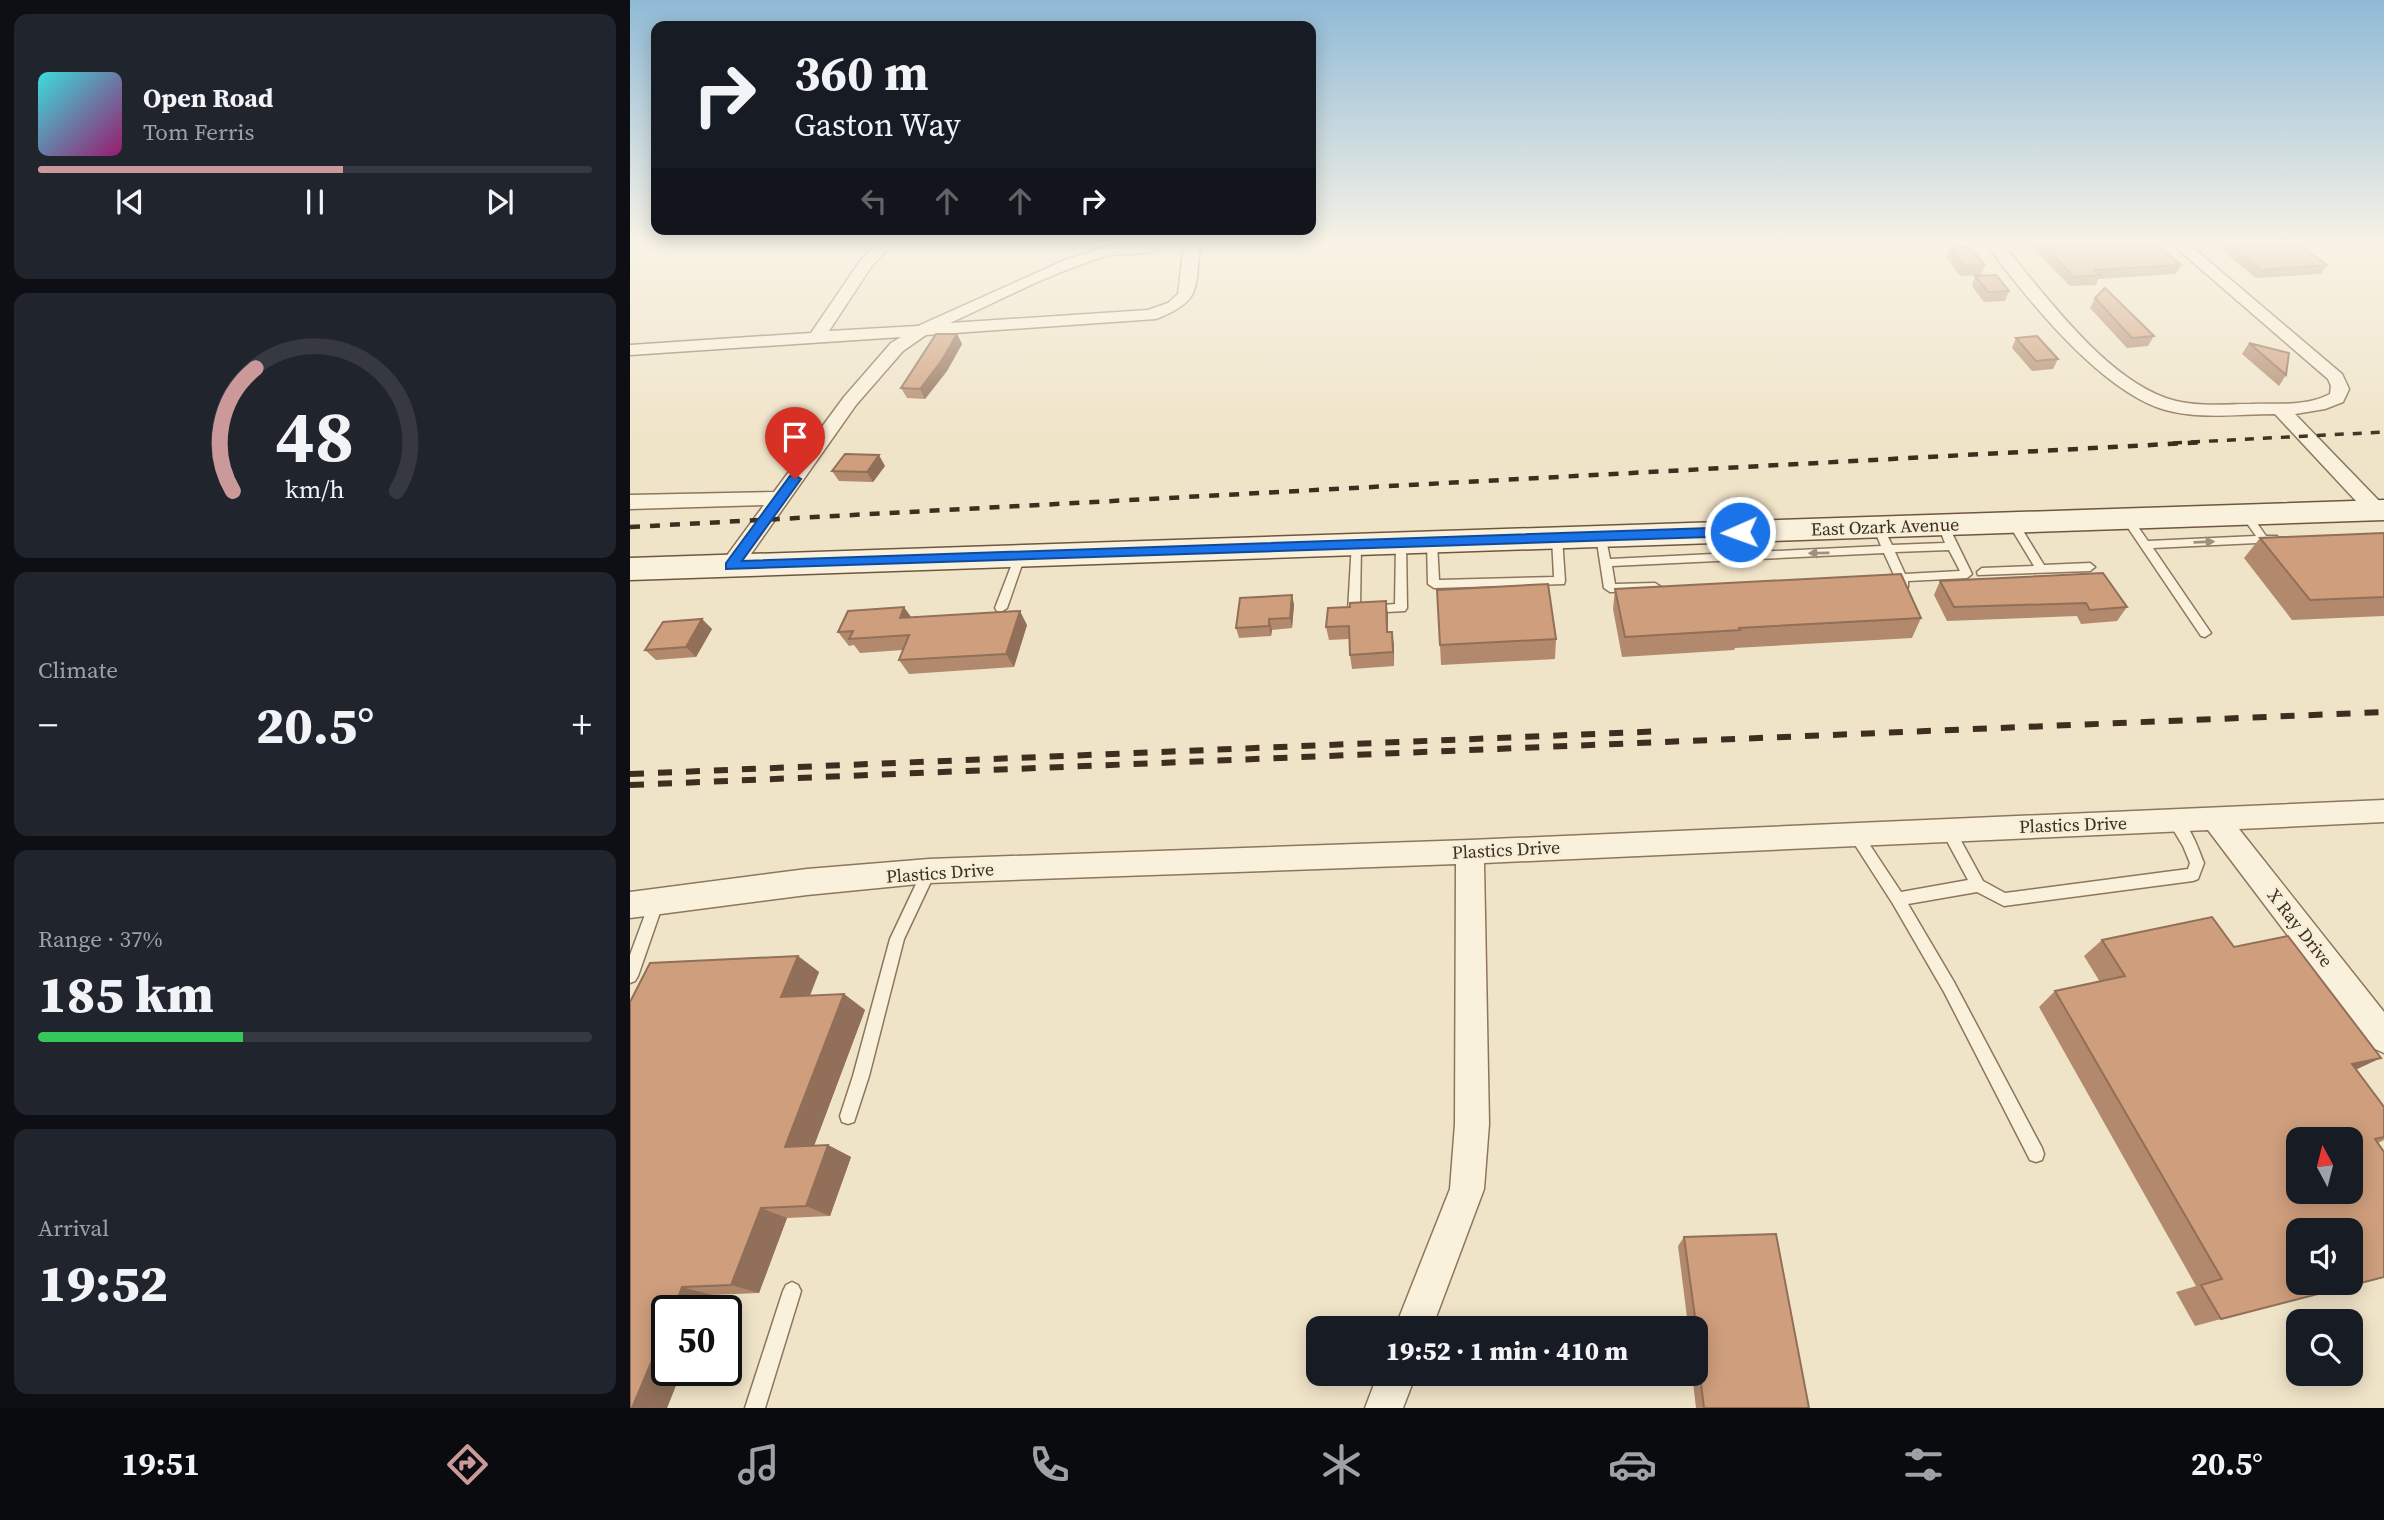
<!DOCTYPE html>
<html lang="en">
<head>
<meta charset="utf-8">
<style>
	:root { --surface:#171b24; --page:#20242c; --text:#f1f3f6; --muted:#9ea1a6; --line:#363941; --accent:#cc999b }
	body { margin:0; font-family:"Source Serif 4",serif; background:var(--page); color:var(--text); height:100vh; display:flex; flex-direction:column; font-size:26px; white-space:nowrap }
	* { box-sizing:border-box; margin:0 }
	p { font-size:23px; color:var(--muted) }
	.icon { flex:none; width:38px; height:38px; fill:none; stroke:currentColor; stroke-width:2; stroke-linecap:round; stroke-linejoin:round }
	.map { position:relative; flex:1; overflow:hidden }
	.details { display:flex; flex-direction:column; gap:14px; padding:14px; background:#0d0f14; width:630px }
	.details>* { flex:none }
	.banner { position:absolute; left:21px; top:21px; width:665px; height:214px; border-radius:14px; box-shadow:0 4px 18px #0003; background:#171b24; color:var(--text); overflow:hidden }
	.needle { width:46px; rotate:353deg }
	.tools { position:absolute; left:1656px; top:1127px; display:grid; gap:14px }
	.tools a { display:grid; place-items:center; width:77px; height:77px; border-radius:14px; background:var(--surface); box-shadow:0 4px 18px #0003; font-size:35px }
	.speed { position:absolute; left:21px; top:1295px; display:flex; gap:14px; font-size:35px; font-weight:700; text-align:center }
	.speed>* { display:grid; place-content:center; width:91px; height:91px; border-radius:50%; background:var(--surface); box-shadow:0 4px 18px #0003; line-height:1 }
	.speed .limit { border:4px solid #111; border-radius:10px; background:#fff; color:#111 }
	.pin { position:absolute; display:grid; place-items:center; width:60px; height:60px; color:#fff; margin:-72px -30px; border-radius:50% 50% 50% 0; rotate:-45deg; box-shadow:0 0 7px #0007 }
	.pin .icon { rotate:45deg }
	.me { position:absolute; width:77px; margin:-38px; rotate:268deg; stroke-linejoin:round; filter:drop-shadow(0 0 5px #0008) }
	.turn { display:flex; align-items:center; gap:24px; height:147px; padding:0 28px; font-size:32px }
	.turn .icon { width:91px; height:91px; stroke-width:2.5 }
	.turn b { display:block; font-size:49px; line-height:60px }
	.lanes { display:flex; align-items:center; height:66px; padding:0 28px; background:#0003; justify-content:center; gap:35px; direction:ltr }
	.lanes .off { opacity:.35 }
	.big { font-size:52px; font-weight:800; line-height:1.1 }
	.details .card { flex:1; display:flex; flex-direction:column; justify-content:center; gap:10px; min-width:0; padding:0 24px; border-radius:14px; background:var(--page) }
	.details .dial { align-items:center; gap:0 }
	.dial svg { height:182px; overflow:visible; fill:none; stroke:var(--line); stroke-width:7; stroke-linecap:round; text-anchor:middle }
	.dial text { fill:var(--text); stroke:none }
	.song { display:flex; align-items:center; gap:21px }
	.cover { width:84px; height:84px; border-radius:10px; background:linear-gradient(135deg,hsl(180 70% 55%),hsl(320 70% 35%)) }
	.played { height:7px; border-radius:4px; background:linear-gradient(90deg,var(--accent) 55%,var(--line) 55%) }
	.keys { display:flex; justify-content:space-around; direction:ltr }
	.heat { display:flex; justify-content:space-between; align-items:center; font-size:38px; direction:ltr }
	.charge { height:10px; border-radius:5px; background:linear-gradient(90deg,#34c759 37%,var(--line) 0) }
	.trip { position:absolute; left:676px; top:1316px; width:402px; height:70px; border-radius:14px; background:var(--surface); box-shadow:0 4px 18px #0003; font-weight:800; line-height:70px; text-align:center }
	.dock { display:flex; height:112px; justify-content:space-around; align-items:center; background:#090b0e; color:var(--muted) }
	.dock .icon { width:49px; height:49px }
	.dock .active { color:var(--accent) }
	.dock b { font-size:32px; color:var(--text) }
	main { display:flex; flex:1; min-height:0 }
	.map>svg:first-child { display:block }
</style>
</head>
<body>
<main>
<section class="details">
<div class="card">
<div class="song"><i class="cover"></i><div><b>Open Road</b><p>Tom Ferris</p></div></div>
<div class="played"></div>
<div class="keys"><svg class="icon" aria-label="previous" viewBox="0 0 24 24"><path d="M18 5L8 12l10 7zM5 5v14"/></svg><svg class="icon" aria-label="pause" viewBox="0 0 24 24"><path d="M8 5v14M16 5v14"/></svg><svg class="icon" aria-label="next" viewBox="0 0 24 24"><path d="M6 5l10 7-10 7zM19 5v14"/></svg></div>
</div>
<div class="card dial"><svg viewBox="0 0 100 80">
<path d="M14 69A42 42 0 1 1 86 69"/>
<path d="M14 69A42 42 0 0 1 24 15" stroke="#cc999b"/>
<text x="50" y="56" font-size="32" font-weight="700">48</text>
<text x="50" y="72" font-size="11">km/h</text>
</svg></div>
<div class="card"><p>Climate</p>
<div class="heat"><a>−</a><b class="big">20.5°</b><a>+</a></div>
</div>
<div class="card"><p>Range · 37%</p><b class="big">185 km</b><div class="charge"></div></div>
<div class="card"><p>Arrival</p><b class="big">19:52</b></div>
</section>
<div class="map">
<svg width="1754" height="1408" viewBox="0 0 1754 1408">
	<rect width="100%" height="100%" fill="#f0e4c8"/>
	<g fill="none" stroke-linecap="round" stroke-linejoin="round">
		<defs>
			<path id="service" d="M1616 512 1620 513 1636 536H1647L1648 539 1647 542 1523 548 1581 633 1575 637 1571 636 1492 519 1497 516 1501 517 1518 541 1626 536 1611 515Z
				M1383 520 1387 521 1414 565 1460 563 1465 567 1460 571 1348 575 1347 572 1352 568 1404 566 1378 523Z
				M1313 522 1318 525 1342 574 1337 578 1278 581V587H1270L1268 582 1256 583 1251 579 1252 576 1264 575 1254 553 982 566 985 584 1025 583 1031 587 1025 591 980 592 974 588 966 536 967 534H975L980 559 1251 546 1243 527 1248 524 1252 525 1262 545 1315 543 1308 525ZM1319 550 1330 571 1275 574 1265 552Z
				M927 534 932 538 935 581 934 584 804 588 798 584 797 542 798 539H806L807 542 809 580 924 577 922 538Z
				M771 539 776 543 777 608 775 611 720 614 718 611 722 542 726 541 731 545 730 607 765 604 766 543Z
				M390 552 395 556 377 608 371 612 367 611 365 608 385 556Z
				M1545 815C1560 823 1568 848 1574 863L1568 879 1563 881 1374 906 1347 892 1278 904 1324 982 1412 1148 1414 1154 1412 1160 1406 1162 1400 1160 1314 992 1263 904 1218 834 1220 830 1225 828 1230 830 1271 892 1338 880 1311 830 1313 826 1318 824 1323 826 1353 881 1375 893 1558 869 1560 863 1553 846 1538 821 1540 817Z
				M299 865 304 867 306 871 274 939 239 1076 224 1122 218 1124 212 1122 210 1116 223 1076 260 939 294 867Z
				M27 895 32 896 34 901 8 976 5 981 0 983V955L20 901 22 896Z
				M162 1282 168 1285 171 1291 135 1408H115L153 1291 156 1285Z"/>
			<path id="minor" d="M245 245H261L241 267 199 331 288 326 435 260 478 246 535 245C523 257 493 252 477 256 422 272 371 300 320 323L518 310 538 303 548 294 554 245H570C565 290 572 301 526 319L296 335 273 351 226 405 109 571 101 573 93 571 90 566 93 561 134 505 0 509V495L144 492 214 397 261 343 271 337 0 355V345L181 333 230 261Z
				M1357 245H1373C1417 296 1478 384 1546 401 1570 407 1597 404 1621 404 1647 403 1675 407 1700 394L1701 386 1698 379 1543 245H1560L1712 374 1719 389 1713 402 1695 409 1665 414 1754 506V516H1740L1645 414C1608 414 1568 420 1532 409 1468 388 1397 299 1357 245Z
				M1754 800V822L1609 829 1754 1012V1053L1743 1048 1578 830 854 863 859 1124 854 1189 802 1328H765L820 1189 825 1124 826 864 299 883 177 895 0 918V892L177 869 299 859 840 840Z
				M748 1374H786L773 1408H735Z"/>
			<path id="secondary" d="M1754 500V520L0 580V558Z"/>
		</defs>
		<use href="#service" stroke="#8d765c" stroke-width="3"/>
		<use href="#minor" stroke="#8d765c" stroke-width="3"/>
		<use href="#secondary" stroke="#6f573f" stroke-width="3"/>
		<use href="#service" fill="#faf1dc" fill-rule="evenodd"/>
		<use href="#minor" fill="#faf1dc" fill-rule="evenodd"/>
		<use href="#secondary" fill="#faf1dc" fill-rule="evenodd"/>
		<path stroke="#3d2e20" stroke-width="3.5" stroke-dasharray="9 9" stroke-linecap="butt" d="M1543 443 1754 432"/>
		<path stroke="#3d2e20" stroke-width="4.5" stroke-dasharray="10 10" stroke-linecap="butt" d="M0 527 1576 442"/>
		<path stroke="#3d2e20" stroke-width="6" stroke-dasharray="14 14" stroke-linecap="butt" d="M0 774 1035 731
			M0 785 1754 712"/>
	</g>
	<path fill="#b2896c" d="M1400 245H1527L1551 265 1546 274 1468 279 1466 285 1440 286Z
		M1585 245H1669L1697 265 1691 274 1626 278Z
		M1320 248 1355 265 1351 275 1330 276 1317 258Z
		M1345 276 1379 291 1375 301 1354 302 1342 286Z
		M1465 298 1524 336 1518 346 1497 348 1460 308Z
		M327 334 332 344 317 371 295 399 277 398 271 388Z
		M1386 338 1428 359 1423 369 1402 371 1382 348Z
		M1619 343 1656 375 1649 386 1612 354Z
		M255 466 243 482 209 481 202 471Z
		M1754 533V616L1662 620 1614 558 1630 538Z
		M1310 581 1497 607 1487 621 1451 624 1447 616 1317 621 1304 595Z
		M985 589 1291 618 1282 638 1105 648 1104 650 992 657 983 609Z
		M662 595 664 605 662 628 642 630 641 636 609 638 606 628Z
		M758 615V632L764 645V666L722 669 720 655 719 639 699 640 696 627Z
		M281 617 397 625 384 667 279 674 269 660 273 650 230 653 224 645 219 646 208 632Z
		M72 619 82 629 66 657 26 660 15 650Z
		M926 639 925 659 811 665 810 645Z
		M1472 940 1604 947 1726 1070 1754 1107V1140L1748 1143 1591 1319 1565 1326 1546 1292 1566 1286 1409 1007 1425 991 1470 982 1454 956Z
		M168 956 189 972 180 996 214 994 235 1010 184 1146 198 1145 221 1157 200 1216 157 1218 129 1293 82 1295 76 1311H37V1370H52L37 1408H0V1002L20 963Z
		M1054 1237 1179 1408H1066L1062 1374H1066V1328H1013L1014 1326 1058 1325 1048 1246Z"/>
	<path fill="#916f58" d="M327 334 332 344 317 371 295 399 290 389Z
		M249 455 255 466 243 482 237 472Z
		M662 595 664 605 662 628 660 618Z
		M756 601 758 615V646L757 632Z
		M274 607 284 621 270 618Z
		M390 611 397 625 384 667 376 654Z
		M72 619 82 629 66 657 56 647Z
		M639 619 642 630 641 636 639 626Z
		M762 632 764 645V666L763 652Z
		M168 956 189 972 173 1012 151 997Z
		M214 994 235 1010 179 1159 155 1147Z
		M1751 1058 1723 1071 1722 1064Z
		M198 1145 221 1157 200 1216 176 1206Z
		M131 1208 157 1218 129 1293 101 1285Z
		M52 1287 82 1295 76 1311H43Z
		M37 1325V1370H52L37 1408H2Z"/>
	<path fill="#cf9f7d" stroke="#916f58" stroke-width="2" fill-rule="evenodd" d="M1413 245H1527L1551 265 1465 270 1470 275 1444 277Z
		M1600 245H1669L1697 265 1631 270Z
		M1340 247 1355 265 1334 266 1320 248Z
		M1366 275 1379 291 1358 292 1345 276Z
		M1475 288 1524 336 1502 338 1465 298Z
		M306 334H327L312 360 290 389 271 388Z
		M1407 336 1428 359 1406 361 1386 338Z
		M1619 343 1659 353 1656 375Z
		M215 454 249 455 237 472 202 471Z
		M1754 533V597L1680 600 1630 538Z
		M1473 573 1497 607 1460 610 1456 603 1324 607 1310 581Z
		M1271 574 1291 618 1109 628 1110 630 995 637 985 589Z
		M918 584 926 639 810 645 807 590Z
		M662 595 660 618 639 619V626L606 628 610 598Z
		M756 601 757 632H762L763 652 720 655 719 626 696 627 698 608 720 607V603Z
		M274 607 270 618 390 611 376 654 269 660 279 635 219 639 223 631 208 632 218 611Z
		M72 619 56 647 15 650 33 622Z
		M1582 917 1604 947 1658 936 1751 1058 1722 1064 1754 1107V1137L1745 1139 1754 1152V1277L1591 1319 1571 1285 1592 1279 1425 991 1495 976 1472 940ZM1668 1139H1720V1192H1668ZM1668 1230H1720V1283H1668Z
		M168 956 151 997 214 994 155 1147 198 1145 176 1206 131 1208 101 1285 52 1287 43 1311H37V1325L2 1408H0V1002L20 963Z
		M1146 1234 1179 1408H1074L1068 1358H1066V1328H1014V1326L1066 1324 1054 1237Z"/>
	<defs><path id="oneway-solid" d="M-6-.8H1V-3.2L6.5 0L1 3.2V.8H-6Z" transform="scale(1.75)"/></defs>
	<g fill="#9c907e">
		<use href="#oneway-solid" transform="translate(1574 542) rotate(-2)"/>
		<use href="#oneway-solid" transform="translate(1189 553) rotate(179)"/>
	</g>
	<linearGradient id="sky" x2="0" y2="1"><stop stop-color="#8fbad6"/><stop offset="0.55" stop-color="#f8f3e6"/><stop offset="1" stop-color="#f8f3e6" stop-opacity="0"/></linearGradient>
	<rect width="1754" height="442" fill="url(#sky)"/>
	<path fill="#1a73e8" stroke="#114b97" stroke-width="2" d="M165 475 171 479 112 561 1110 527 1117 532 1110 536 96 569V563L160 476Z"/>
	<g text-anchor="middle" stroke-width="5" stroke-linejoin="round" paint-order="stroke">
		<g font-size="18" fill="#3d2e20" stroke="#f7eed8">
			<text transform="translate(1255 527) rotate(-2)" y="6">East Ozark Avenue</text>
			<text transform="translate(1443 825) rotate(-2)" y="6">Plastics Drive</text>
			<text transform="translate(876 850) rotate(-3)" y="6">Plastics Drive</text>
			<text transform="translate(310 873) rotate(-4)" y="6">Plastics Drive</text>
			<text transform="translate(1670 928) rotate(52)" y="6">X Ray Drive</text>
		</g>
	</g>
</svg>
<div class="tools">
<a><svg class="needle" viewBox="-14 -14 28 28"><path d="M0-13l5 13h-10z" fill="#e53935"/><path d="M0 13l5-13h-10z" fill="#9ea1a6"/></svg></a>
<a><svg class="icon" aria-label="sound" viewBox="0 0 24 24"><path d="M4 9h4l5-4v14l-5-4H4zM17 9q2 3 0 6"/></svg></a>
<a><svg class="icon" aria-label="search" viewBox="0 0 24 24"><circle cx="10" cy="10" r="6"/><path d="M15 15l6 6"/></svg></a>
</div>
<div class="speed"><div class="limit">50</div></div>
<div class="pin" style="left:165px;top:479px;background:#d93025"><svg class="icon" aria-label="arrive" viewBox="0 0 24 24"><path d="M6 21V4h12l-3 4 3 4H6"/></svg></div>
<svg class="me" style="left:1110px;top:532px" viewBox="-20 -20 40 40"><circle r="17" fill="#1a73e8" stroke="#fff" stroke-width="3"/><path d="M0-11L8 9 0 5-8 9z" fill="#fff"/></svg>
<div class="trip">19:52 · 1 min · 410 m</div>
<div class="banner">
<div class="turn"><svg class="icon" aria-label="right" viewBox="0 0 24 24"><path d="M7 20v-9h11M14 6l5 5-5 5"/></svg><div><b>360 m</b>Gaston Way</div></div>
<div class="lanes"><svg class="icon off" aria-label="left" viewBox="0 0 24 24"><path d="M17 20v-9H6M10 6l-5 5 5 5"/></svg><svg class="icon off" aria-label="ahead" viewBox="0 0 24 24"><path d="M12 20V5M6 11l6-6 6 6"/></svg><svg class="icon off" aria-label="ahead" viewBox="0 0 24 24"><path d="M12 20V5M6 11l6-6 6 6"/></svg><svg class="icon" aria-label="right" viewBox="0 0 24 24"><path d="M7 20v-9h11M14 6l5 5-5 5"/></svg></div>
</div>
</div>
</main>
<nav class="dock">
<b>19:51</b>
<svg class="icon active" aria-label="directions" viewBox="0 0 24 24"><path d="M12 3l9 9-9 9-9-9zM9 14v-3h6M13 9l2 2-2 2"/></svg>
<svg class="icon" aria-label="music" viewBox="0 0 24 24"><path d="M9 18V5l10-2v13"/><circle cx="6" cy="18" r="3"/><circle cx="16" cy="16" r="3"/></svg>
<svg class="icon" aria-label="phone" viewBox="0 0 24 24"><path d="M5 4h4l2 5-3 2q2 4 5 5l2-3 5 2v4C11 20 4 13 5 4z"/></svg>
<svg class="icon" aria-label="climate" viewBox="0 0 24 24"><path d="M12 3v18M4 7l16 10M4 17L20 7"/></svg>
<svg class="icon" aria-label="car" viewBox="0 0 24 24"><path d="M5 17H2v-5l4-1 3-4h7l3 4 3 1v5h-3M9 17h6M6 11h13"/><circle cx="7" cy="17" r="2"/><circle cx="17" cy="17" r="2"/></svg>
<svg class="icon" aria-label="filters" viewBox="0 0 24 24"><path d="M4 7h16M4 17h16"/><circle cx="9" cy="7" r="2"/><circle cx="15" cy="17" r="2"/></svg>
<b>20.5°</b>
</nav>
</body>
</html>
